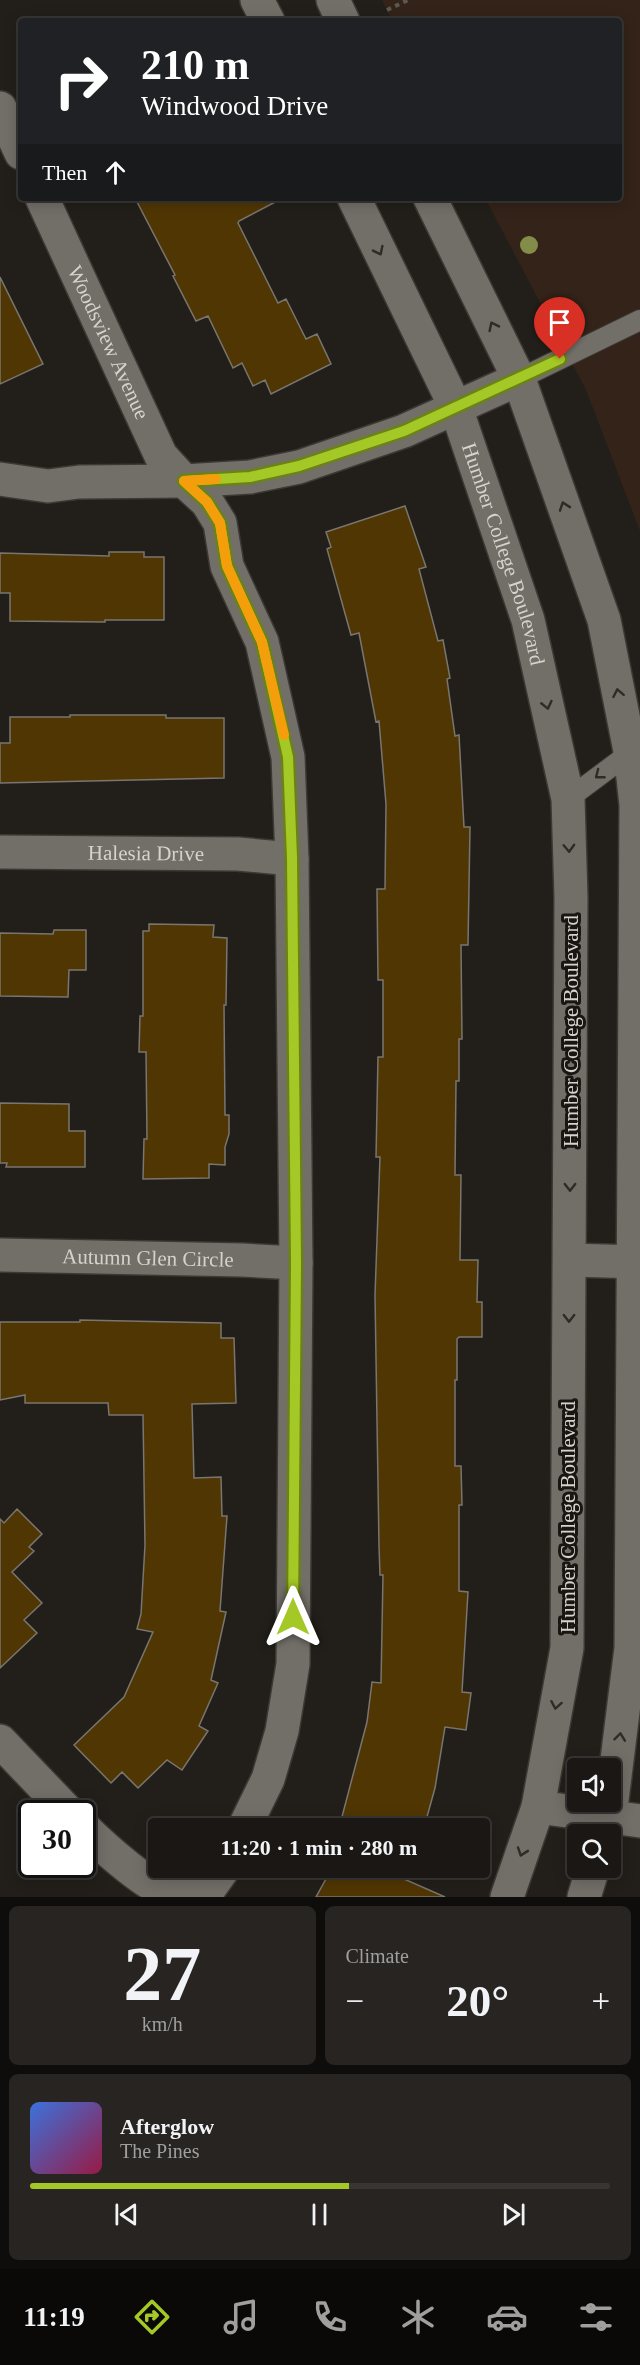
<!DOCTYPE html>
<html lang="en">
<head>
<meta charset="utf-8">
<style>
	:root { --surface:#1a1714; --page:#272422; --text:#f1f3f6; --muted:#9f9fa0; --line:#383634; --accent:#a4c825 }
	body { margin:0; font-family:"Times New Roman",serif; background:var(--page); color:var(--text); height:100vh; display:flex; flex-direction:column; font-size:22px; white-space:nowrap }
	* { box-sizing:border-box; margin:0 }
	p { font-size:20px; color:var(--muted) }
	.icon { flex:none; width:33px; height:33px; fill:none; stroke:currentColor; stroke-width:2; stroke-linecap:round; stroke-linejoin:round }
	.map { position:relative; height:1897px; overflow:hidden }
	.sheet { display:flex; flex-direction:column; gap:9px; padding:9px; background:#0e0d0b; flex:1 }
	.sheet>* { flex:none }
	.top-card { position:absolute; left:18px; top:18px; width:604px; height:183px; border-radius:6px; box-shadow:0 3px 15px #0003,0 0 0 2px var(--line); background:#202124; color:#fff; overflow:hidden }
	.buttons { position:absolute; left:567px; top:1758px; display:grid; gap:12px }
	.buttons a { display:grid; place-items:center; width:54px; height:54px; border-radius:6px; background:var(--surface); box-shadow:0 3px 15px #0003,0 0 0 2px var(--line); font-size:30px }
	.speed { position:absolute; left:18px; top:1800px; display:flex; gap:12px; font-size:30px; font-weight:700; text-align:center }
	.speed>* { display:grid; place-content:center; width:78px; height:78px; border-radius:50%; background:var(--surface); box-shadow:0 3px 15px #0003,0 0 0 2px var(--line); line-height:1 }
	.speed .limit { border:3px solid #111; border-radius:9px; background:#fff; color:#111 }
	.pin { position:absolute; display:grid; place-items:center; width:51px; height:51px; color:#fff; margin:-62px -26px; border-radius:50% 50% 50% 0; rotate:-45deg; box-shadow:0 0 6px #0007 }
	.pin .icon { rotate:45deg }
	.me { position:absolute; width:66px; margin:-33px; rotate:0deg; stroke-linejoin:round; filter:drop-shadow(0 0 4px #0008) }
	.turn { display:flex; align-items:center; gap:21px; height:126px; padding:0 24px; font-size:27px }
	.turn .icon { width:78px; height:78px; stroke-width:2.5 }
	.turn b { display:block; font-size:42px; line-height:51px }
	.then { display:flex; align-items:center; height:57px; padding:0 24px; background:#0003; gap:12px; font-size:22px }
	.big { font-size:45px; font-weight:700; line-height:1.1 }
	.sheet .tile { flex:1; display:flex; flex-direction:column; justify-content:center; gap:9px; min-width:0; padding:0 21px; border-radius:9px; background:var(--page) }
	.sheet .dial { align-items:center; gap:0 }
	.dial b { font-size:78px; line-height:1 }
	.song { display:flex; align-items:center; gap:18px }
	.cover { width:72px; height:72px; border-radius:9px; background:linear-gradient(135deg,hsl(220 70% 55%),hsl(340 70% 35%)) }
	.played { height:6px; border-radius:3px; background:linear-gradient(90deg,var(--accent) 55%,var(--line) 55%) }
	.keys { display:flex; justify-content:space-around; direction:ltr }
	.heat { display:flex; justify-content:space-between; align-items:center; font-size:33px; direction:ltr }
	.sheet .tiles { flex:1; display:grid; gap:9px; grid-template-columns:1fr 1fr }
	.tile:last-child { grid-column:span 2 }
	.trip { position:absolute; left:148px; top:1818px; width:342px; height:60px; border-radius:6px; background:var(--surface); box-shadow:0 3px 15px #0003,0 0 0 2px var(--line); font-weight:700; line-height:60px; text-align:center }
	.menu { display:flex; height:96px; justify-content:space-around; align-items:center; background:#0a0908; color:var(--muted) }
	.menu .icon { width:42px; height:42px }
	.menu .active { color:var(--accent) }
	.menu b { font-size:27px; color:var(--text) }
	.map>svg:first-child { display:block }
</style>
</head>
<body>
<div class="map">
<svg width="640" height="1897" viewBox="0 0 640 1897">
	<rect width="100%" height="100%" fill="#221f1a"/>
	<path fill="#332319" d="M382 0H640V531L586 390 485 198H620V21H392Z"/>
	<path fill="#503603" stroke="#79756f" stroke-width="1.5" d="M135 198H283L239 221 238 223 278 303 286 299 306 339 317 334 331 364 271 394 265 380 253 386 242 363 233 368 208 316 196 321 173 276 175 275Z
		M0 277 43 364 0 384Z
		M405 506 426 567 419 569 438 641 443 640 450 678 447 679 455 736 459 735 464 827H470L468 945H461L462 1039H459V1081H456L455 1175H461L460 1260H478L477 1302H482V1337H459L457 1339V1380H455V1466H461L462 1505H459V1591L468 1592 462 1692 471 1693 466 1730 445 1727 435 1788 425 1824 415 1821 413 1828H339L367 1722 372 1682 381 1683 383 1575H380L379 1546 375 1295 380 1157H376L378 1057H383V980H378L377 889H385L386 804 379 721 376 722 359 633 351 635 327 549 331 547 326 532Z
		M109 552H144V557H164V620H105V622L10 621V593H0V553L109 556Z
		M70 715H166V718H224V778L0 783V743H10V717H70Z
		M149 924 214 925 213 937 227 938 226 1005H224L225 1115H229V1134L225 1147V1165L209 1164V1178L143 1179 144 1139H147L146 1052H139L140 1016H143V931H149Z
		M54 930H86V970H69L68 997 0 996V933L53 934Z
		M0 1103 69 1104V1131H85V1167H6L7 1163H0Z
		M80 1320 221 1323V1338H234L236 1403 192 1404 194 1478 221 1477 222 1516H227L220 1611 226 1612 211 1680 218 1683 199 1726 208 1731 182 1770 167 1760 138 1788 122 1772 111 1783 74 1745 124 1697 153 1632 137 1629 141 1614 145 1545 143 1415H109L108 1403H25V1395L0 1400V1322H80Z
		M17 1509 42 1534 29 1547 34 1551 12 1572 42 1603 24 1620 37 1633 0 1668V1519L4 1523Z
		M332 1868H379L445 1897H316Z"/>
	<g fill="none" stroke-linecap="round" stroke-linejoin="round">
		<defs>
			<path id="service" d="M519 379 640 320
				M568 799 635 749"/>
			<g id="minor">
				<path d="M0 108 21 153"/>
				<path id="s1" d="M42 198 161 456 184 481 207 502 220 523 227 566 262 642 288 757 292 859 296 1263 293 1664 282 1731 268 1779 244 1828"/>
				<path d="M0 479 48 486 79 482 184 481 250 477 299 467 404 431 519 379"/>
				<path id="s2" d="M0 852 238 854 292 859"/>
				<path id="s3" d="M0 1255 242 1260 296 1263"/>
				<path d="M0 1741 70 1814"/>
				<path d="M538 1807 640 1821"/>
				<path d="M82 1826C100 1844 153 1893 177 1895 187 1896 200 1891 209 1889L224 1868"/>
			</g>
			<g id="tertiary">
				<path d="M257 0 268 21"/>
				<path d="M333 0 343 21"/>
				<path id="s4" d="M354 198 456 408 528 620 568 799 571 898 567 1648 538 1807 507 1897"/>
				<path d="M430 198 519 379 604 620 630 751 636 805 631 1648 610 1816 604 1834"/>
				<path d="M570 1260 640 1262"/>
				<path d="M584 1897 593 1868"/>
			</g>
		</defs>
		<use href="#service" stroke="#3c3935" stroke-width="22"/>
		<use href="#minor" stroke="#3c3935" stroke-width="36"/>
		<use href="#tertiary" stroke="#3c3935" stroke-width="36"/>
		<path stroke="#5b5854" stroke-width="4" stroke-dasharray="4.5 4.5" stroke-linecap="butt" d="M387 10 408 0"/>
		<use href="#service" stroke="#726e68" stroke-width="20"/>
		<use href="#minor" stroke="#726e68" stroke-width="33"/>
		<use href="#tertiary" stroke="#726e68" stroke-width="33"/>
	</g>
	<circle fill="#838c48" cx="529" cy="245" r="9"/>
	<defs><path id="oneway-chevron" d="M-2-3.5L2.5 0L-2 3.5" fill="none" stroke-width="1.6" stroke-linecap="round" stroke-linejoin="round" transform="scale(1.5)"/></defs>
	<g stroke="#2f2c27">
		<use href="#oneway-chevron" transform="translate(379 251) rotate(64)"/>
		<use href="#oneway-chevron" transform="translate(493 326) rotate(-116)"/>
		<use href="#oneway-chevron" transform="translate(564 506) rotate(-109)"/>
		<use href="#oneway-chevron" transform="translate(618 693) rotate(-101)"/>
		<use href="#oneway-chevron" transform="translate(547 705) rotate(77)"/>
		<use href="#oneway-chevron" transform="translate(599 775) rotate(142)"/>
		<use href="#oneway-chevron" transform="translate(569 848) rotate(88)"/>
		<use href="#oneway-chevron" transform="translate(570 1187) rotate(90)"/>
		<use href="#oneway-chevron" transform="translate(569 1318) rotate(90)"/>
		<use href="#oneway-chevron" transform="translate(556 1705) rotate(100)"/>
		<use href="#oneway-chevron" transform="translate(620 1737) rotate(-83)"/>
		<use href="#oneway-chevron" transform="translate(522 1852) rotate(109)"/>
	</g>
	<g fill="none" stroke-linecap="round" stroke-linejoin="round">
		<defs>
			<path id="route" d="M293 1617 296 1263 292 858 288 757 262 642 227 566 220 523 207 502 184 481 250 477 299 466 404 431 560 359"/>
		</defs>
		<use href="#route" stroke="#6b8218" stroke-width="15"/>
		<use href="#route" stroke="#a4c825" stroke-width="10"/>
		<path stroke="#f59e0b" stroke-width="10" d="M216 479 184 481 207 502 220 523 227 566 262 642 284 735"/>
	</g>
	<g text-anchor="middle" stroke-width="6" stroke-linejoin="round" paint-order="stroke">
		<g font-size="21" fill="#d5d3cf" stroke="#191611">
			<text dy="7" stroke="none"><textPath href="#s1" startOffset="159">Woodsview Avenue</textPath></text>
			<text dy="7" stroke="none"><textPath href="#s4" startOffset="387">Humber College Boulevard</textPath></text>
			<text dy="7" stroke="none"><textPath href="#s2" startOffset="146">Halesia Drive</textPath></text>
			<text transform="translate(571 1031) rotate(-90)" y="7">Humber College Boulevard</text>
			<text dy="7" stroke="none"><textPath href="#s3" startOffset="148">Autumn Glen Circle</textPath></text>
			<text transform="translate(568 1517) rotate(-90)" y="7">Humber College Boulevard</text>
		</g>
	</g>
</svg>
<div class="buttons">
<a><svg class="icon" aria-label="sound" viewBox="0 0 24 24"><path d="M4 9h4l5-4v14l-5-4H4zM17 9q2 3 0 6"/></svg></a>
<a><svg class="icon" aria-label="search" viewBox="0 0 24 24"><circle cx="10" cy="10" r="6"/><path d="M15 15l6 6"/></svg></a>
</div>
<div class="speed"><div class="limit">30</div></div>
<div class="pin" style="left:560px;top:359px;background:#d93025"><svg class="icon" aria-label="arrive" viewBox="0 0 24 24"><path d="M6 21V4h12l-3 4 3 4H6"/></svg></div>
<svg class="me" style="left:293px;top:1617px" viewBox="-20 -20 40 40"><path d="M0-17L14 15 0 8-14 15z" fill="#a4c825" stroke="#fff" stroke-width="4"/></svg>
<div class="trip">11:20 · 1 min · 280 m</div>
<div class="top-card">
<div class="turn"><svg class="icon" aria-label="right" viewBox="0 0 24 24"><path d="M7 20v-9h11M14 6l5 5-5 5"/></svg><div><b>210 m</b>Windwood Drive</div></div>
<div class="then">Then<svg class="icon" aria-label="ahead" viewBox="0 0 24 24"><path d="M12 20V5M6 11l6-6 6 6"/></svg></div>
</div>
</div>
<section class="sheet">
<div class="tiles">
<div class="tile dial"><b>27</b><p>km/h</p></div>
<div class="tile"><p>Climate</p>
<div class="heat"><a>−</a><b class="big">20°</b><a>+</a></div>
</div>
<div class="tile">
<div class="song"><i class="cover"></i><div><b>Afterglow</b><p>The Pines</p></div></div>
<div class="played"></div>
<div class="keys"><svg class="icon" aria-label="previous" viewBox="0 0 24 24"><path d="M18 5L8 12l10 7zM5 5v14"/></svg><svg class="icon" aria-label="pause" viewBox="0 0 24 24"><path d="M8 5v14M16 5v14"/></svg><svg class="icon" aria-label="next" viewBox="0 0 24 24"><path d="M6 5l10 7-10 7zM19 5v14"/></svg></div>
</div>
</div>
</section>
<nav class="menu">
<b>11:19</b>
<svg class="icon active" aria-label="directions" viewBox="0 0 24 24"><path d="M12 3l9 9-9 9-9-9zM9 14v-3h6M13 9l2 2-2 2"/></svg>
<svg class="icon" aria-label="music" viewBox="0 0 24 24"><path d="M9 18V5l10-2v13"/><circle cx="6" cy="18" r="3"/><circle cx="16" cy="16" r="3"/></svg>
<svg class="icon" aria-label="phone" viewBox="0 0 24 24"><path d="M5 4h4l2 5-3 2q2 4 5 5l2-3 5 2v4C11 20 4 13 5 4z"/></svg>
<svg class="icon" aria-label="climate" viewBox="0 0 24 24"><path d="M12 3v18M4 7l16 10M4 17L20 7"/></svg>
<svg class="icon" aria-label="car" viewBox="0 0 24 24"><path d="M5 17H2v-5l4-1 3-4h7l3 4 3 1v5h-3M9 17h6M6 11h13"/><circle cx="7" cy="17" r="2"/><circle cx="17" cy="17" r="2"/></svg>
<svg class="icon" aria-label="filters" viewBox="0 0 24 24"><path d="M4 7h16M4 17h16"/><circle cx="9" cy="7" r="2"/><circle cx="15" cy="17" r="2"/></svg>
</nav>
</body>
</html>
